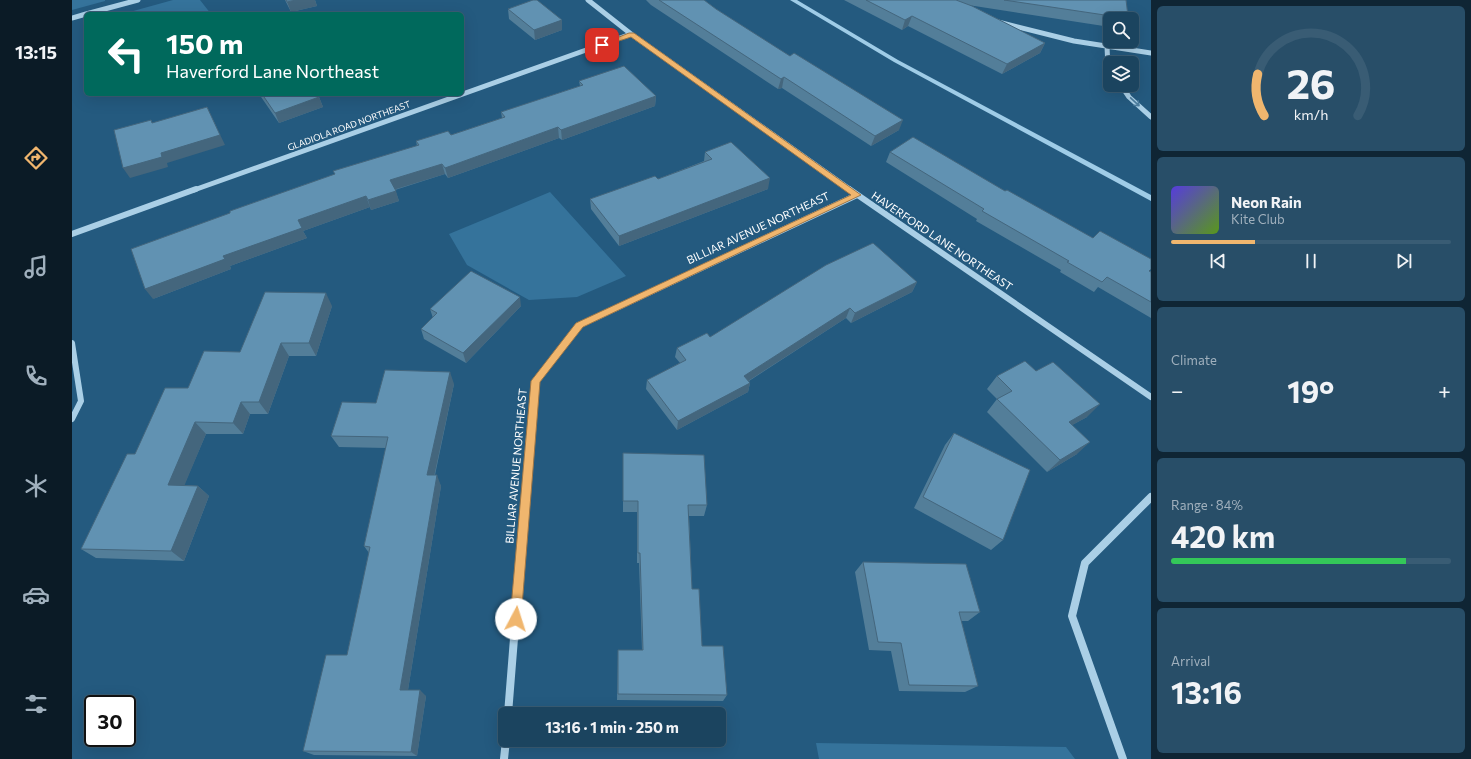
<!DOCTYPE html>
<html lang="en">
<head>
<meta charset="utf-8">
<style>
	:root { --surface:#1b445f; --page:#284e68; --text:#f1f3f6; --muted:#a0b0bd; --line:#395c74; --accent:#f0b66e }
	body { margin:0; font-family:Commissioner,sans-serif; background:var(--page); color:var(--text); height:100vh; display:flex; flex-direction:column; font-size:15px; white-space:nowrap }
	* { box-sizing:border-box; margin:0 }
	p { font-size:13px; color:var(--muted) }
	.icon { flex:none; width:22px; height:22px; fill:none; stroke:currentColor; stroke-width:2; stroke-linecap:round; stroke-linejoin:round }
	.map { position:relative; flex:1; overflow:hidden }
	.side { display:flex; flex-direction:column; gap:6px; padding:6px; background:#0f2534; width:320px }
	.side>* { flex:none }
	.top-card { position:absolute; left:12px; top:12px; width:380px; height:84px; border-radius:6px; box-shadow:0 4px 16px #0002,0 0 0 1px var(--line); background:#00695c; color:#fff; overflow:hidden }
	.controls { position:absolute; left:1031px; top:12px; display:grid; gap:8px }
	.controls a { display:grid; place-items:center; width:36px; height:36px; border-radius:6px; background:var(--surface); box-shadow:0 4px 16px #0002,0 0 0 1px var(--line); font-size:20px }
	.speed { position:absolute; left:12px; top:695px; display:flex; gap:8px; font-size:20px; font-weight:700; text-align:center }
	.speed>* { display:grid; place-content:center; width:52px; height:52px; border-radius:50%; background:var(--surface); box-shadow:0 4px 16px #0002,0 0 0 1px var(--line); line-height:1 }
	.speed .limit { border:2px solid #111; border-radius:6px; background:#fff; color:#111 }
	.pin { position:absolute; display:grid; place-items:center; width:34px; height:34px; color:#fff; margin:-17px; border-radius:8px; box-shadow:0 2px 6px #0006 }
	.me { position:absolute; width:44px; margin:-22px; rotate:5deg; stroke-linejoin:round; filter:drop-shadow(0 0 3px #0008) }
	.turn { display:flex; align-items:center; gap:14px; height:84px; padding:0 16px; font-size:18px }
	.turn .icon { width:52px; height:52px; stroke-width:2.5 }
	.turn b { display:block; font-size:28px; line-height:34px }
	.big { font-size:30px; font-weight:700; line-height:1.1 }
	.side .widget { flex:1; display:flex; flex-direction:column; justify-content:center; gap:6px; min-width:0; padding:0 14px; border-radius:6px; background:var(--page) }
	.side .dial { align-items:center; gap:0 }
	.dial svg { height:104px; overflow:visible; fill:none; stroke:var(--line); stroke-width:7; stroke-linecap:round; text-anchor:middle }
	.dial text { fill:var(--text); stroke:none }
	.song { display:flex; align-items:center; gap:12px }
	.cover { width:48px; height:48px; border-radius:6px; background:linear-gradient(135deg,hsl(250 70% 55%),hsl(90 70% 35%)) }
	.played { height:4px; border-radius:2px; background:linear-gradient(90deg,var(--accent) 30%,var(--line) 30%) }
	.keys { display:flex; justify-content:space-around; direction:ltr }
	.heat { display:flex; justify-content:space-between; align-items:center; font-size:22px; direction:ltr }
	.charge { height:6px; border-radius:3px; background:linear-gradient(90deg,#34c759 84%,var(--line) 0) }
	.trip { position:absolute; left:426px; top:707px; width:228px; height:40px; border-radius:6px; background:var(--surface); box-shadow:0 4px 16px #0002,0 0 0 1px var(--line); font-weight:700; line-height:40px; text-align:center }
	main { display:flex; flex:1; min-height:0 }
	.tabs { display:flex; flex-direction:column; width:72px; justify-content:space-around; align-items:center; background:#0b1b26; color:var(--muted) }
	.tabs .icon { width:28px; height:28px }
	.tabs .active { color:var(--accent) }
	.tabs b { font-size:18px; color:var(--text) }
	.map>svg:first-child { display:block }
</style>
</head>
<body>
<main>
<nav class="tabs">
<b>13:15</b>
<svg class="icon active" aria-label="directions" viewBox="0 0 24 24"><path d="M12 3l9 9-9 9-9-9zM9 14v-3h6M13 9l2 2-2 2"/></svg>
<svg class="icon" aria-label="music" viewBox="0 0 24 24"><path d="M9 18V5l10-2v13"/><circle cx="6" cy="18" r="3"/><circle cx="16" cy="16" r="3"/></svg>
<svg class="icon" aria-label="phone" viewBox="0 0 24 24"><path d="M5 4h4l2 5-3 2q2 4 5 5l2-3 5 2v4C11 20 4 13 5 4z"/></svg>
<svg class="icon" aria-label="climate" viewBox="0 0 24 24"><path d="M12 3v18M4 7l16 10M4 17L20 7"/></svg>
<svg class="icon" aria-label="car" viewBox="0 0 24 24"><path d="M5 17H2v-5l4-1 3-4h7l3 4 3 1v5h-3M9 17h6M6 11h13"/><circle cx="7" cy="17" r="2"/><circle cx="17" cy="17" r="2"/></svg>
<svg class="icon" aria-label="filters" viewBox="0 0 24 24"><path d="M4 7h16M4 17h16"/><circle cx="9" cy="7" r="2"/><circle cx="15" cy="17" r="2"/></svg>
</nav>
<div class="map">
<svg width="1079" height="759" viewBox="0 0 1079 759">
	<rect width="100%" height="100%" fill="#245a7f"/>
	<path fill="#35739b" d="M0 0H33V1L0 10Z
		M101 0H128L139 14 54 13Z
		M478 192 554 276 505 297 457 300 395 265 377 234Z
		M744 743 994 747 1003 759H747Z"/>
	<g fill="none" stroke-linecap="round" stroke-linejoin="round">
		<path fill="#9fcce7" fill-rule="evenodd" d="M718 0H725L826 60 1079 195V201L822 62Z"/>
		<path stroke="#aacfe6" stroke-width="5" d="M516 0 559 34 779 190
			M14 14 66 0
			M0 18 14 14
			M926 22 1002 41 1079 53
			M1035 47 1036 67 1038 70
			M1049 85 1057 97 1079 117
			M122 190 559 34"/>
		<path stroke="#aacfe6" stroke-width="6" d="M777 189 1079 397
			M0 234 124 189
			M0 343 9 401 0 419
			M458 438 463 381 508 325 785 195"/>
		<path stroke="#aacfe6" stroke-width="8" d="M436 714 458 437
			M432 759 434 740
			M1051 759 1000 616 1013 563 1079 497"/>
	</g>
	<path fill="#537e99" d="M213 0H243L245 6 219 12Z
		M574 0H632L644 9 827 130 799 146 710 88 706 89 579 5Z
		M772 0H1054L1056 16 1055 19H1038V27L896 5 973 43 968 53 930 74 836 26 830 30Z
		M436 9 490 30 463 40 437 19Z
		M507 81 584 96 583 106 490 140 487 138 376 178 373 174 323 190 327 201 299 210 298 207 231 231 235 238 158 266 159 269 81 299 345 146 344 141 379 135 430 118 429 112 508 86Z
		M187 94H245L247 97 251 107 207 123Z
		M633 152 696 189 547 246 519 209 518 199 586 179 632 161Z
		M818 152 933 191 1079 272V318L1026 287 1022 292 988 272 989 270 904 221 905 219 814 162Z
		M845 282 840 292 779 323 774 318 677 381 678 383 676 392 605 430 574 389 575 380 608 363 603 357 605 348 638 337Z
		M260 306 244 356H217L196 414H178L171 434H134L112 485 126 486 137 496 112 561 24 558 9 549 116 388 168 352Z
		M449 306 394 363 352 339 349 329 361 318 358 309Z
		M925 376 1015 417 1000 425 1005 454 975 472 915 412 925 399 915 389Z
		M382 384 363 475 369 486 336 690 354 696 345 756 242 755 231 751 275 655 297 553 292 546 314 448 267 447 259 436 304 403Z
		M882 433 931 540 919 550 842 508 873 445Z
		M551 453 635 505 632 516H617L620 589 630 646 655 695 651 701 545 700 546 650H570L567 563H565V512H551Z
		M791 562 908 612 896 621H889L906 686 893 692 827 691 819 651 797 650 783 572Z"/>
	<path fill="#44667d" d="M224 0H243L245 6 219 12 215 2Z
		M840 16 836 26 830 30 833 20Z
		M490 20V30L463 40 462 30Z
		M973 43 968 53 930 74 935 64Z
		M712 77 710 88 706 89 709 79Z
		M584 96 583 106 490 140 489 130Z
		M247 97 251 107 207 123 203 113Z
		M135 107 153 145 95 163 96 167 58 178 51 168 89 153Z
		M831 120 827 130 799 146 803 136Z
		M486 127 487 138 376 178 373 168Z
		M370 164 373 174 321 190 318 180Z
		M698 178 696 189 547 246V236Z
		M324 191 327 201 299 210 296 200Z
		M294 196 298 207 231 231 235 238 158 266 159 269 81 299 73 289 151 256 226 220Z
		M845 282 840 292 779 323 783 313Z
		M254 293 260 306 244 356 237 343Z
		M448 297 449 306 394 363 391 353Z
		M778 308 774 318 670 385 672 376Z
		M209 343 217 356 196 414 187 402Z
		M378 372 382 384 360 486 355 475Z
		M678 383 676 392 605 430 606 421Z
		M169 402 178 414 171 434 161 423Z
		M1028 404 1015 417 984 434 997 422Z
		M123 422 134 434 108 496 96 485Z
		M1018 442 1005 454 975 472 988 460Z
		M365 475 369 486 335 696 328 690Z
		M126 486 137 496 112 561 99 551Z
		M348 690 354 696 345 756 339 752Z"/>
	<path fill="#6192b2" stroke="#44667d" d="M214 0H224L215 2Z
		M461 0H465L490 20 462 30 436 9Z
		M587 0H632L644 9 718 56 722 53 831 120 803 136 712 77 709 79Z
		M794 0H884L900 6 973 43 935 64 840 16 833 20Z
		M932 0H1054L1056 16 1046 15V17Z
		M552 66 584 96 489 130 486 127 373 168 370 164 318 180 324 191 296 200 294 196 226 220 230 228 151 256 153 259 73 289 59 249 158 213V211L263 174 261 171 347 145 344 141 376 131 379 135 433 117 429 112 511 85 507 81Z
		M190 94H245L247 97 203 113Z
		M135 107 148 135 89 153 90 157 51 168 42 130 79 120 80 123Z
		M841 137 933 191 935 190 1021 238 1028 231 1079 259V269L1077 271 1079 272V302L1035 277 1030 282 995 262 997 261 910 211 912 209 818 152Z
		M659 142 698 178 547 236 518 199 583 176 586 179 640 159 633 152Z
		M801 243 845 282 783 313 778 308 672 376 678 383 606 421 575 380 614 360 605 348 635 333 638 337 754 265Z
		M399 271 448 297 391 353 349 329 365 313 358 309Z
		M193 292 254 293 237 343H209L187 402H169L161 423 123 422 96 485 126 486 99 551 9 549 55 454H63L93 388H116L132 351 168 352Z
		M953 361 964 371 981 362 1028 404 997 422 1018 442 988 460 925 399 940 391 925 376Z
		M313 370 378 372 355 475H365L328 690H348L339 752 231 751 254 655H275L298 547 292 546 316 437 259 436 270 402 304 403Z
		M882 433 958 470 931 540 851 497Z
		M551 453 632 455 635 505H616L620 589H627L630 646H651L655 695 546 694V650H571L568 553H566V501H551Z
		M791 562 894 564 908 612H887L906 686 837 685 829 643 806 642Z"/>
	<defs><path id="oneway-shaft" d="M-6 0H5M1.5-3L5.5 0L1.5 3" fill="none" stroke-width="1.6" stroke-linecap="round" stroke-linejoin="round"/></defs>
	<use stroke="#4c7d9e" href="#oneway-shaft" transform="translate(1063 102) rotate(43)"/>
	<path fill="#f0b66e" stroke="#9c7648" d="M557 33H562L789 195 511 327 468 382 449 619 448 623 444 625 440 623 438 619 459 381 504 323 779 195 559 37 532 46 527 45Z"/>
	<g text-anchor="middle" stroke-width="4" stroke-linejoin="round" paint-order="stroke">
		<g font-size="9" fill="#fff" stroke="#245a7f">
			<text transform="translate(277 126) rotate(-20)" y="3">GLADIOLA ROAD NORTHEAST</text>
		</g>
		<g font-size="11" fill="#fff" stroke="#245a7f">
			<text transform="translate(686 228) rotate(-25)" y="4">BILLIAR AVENUE NORTHEAST</text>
			<text transform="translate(870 241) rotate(34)" y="4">HAVERFORD LANE NORTHEAST</text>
			<text transform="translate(444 466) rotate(-85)" y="4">BILLIAR AVENUE NORTHEAST</text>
		</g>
	</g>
</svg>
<div class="controls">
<a><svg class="icon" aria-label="search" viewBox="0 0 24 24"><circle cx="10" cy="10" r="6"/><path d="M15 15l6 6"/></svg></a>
<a><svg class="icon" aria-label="layers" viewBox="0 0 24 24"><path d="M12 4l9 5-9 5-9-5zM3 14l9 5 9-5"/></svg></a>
</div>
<div class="speed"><div class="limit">30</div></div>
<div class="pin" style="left:530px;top:45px;background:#d93025"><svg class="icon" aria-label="arrive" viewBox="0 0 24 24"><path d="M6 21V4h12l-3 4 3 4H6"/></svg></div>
<svg class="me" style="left:444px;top:619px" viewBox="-20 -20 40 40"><circle r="19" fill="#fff"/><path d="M0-13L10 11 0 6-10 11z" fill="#f0b66e"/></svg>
<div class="trip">13:16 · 1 min · 250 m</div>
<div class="top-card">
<div class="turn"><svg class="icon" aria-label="left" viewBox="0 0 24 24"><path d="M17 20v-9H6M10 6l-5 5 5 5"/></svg><div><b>150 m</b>Haverford Lane Northeast</div></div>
</div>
</div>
<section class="side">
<div class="widget dial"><svg viewBox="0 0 100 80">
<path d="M14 69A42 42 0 1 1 86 69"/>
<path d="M14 69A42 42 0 0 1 9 37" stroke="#f0b66e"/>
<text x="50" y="56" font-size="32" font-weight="700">26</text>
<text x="50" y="72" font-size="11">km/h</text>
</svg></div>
<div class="widget">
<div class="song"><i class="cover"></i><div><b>Neon Rain</b><p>Kite Club</p></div></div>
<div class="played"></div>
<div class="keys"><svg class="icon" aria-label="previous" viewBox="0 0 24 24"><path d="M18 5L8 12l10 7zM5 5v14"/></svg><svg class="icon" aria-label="pause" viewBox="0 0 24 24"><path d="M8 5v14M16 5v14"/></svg><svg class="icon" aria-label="next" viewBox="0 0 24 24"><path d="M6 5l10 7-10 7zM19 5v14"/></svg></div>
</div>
<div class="widget"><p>Climate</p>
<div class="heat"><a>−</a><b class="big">19°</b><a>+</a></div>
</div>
<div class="widget"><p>Range · 84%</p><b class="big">420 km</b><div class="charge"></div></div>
<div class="widget"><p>Arrival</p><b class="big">13:16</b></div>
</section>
</main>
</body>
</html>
